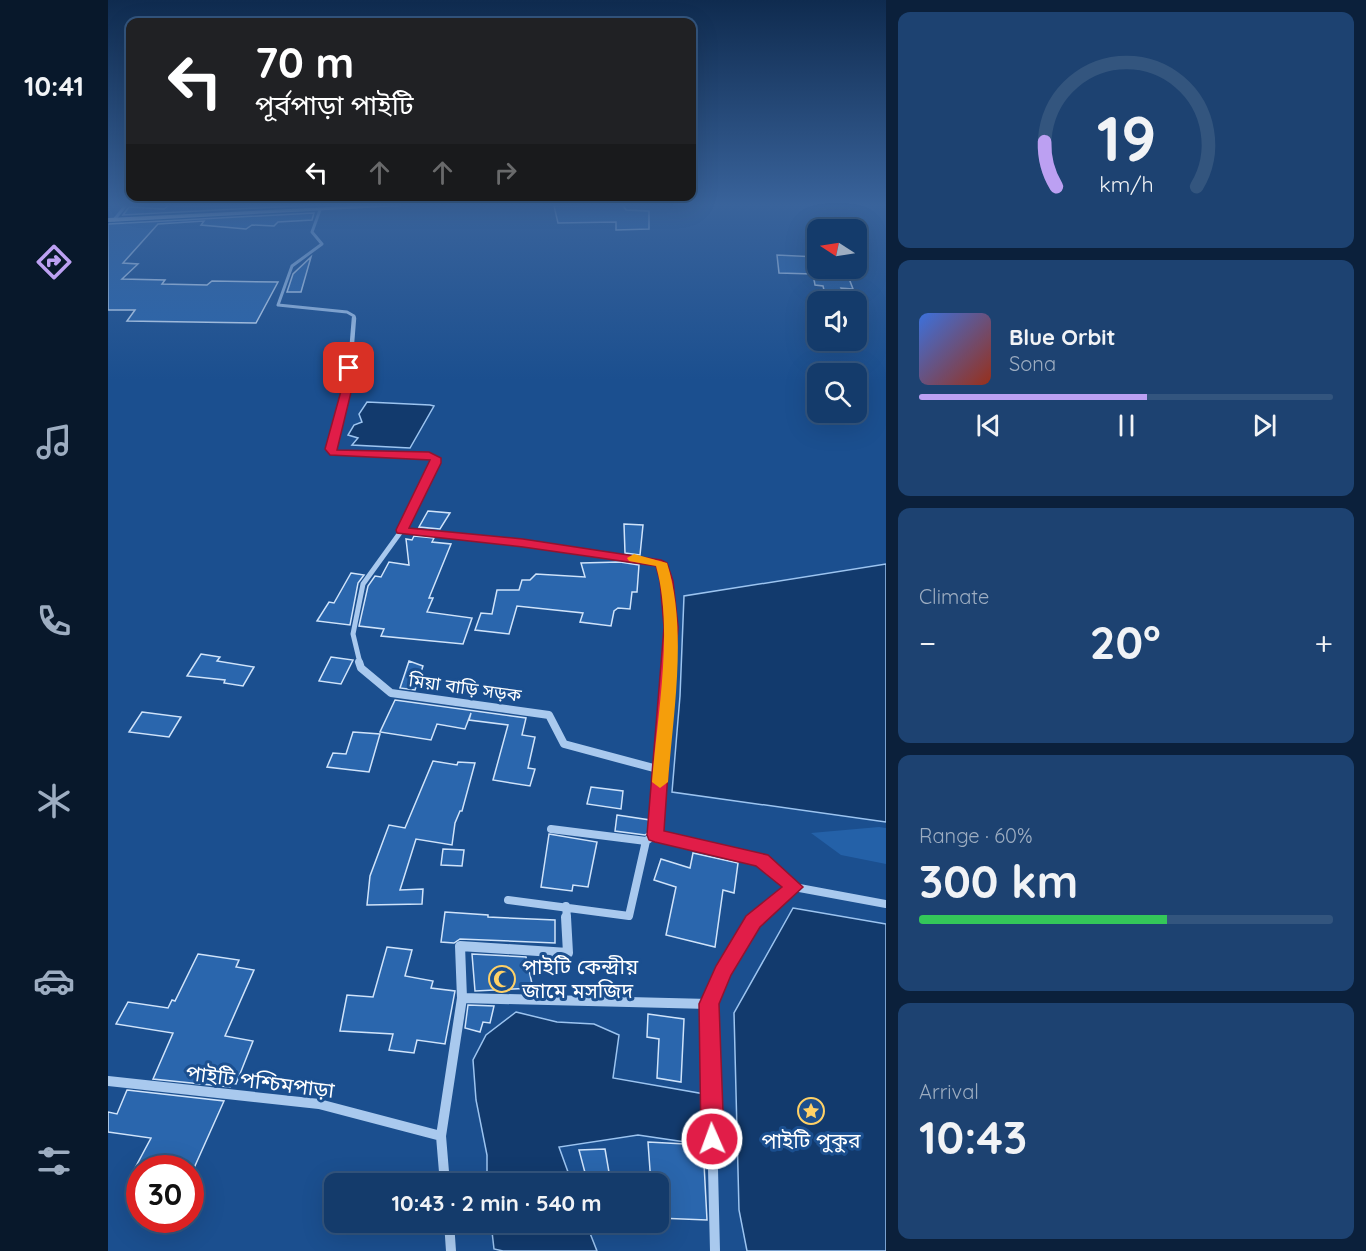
<!DOCTYPE html>
<html lang="en">
<head>
<meta charset="utf-8">
<style>
	:root { --surface:#143b6b; --page:#1d4271; --text:#f1f3f6; --muted:#9dadc1; --line:#33557e; --accent:#bca0f2 }
	body { margin:0; font-family:Quicksand,"Noto Sans Bengali",sans-serif; background:var(--page); color:var(--text); height:100vh; display:flex; flex-direction:column; font-size:22px; white-space:nowrap }
	* { box-sizing:border-box; margin:0 }
	p { font-size:20px; color:var(--muted) }
	.icon { flex:none; width:33px; height:33px; fill:none; stroke:currentColor; stroke-width:2; stroke-linecap:round; stroke-linejoin:round }
	.map { position:relative; flex:1; overflow:hidden }
	.details { display:flex; flex-direction:column; gap:12px; padding:12px; background:#0b203b; width:480px }
	.details>* { flex:none }
	.banner { position:absolute; left:18px; top:18px; width:570px; height:183px; border-radius:12px; box-shadow:0 6px 24px #0002,0 0 0 2px var(--line); background:#202124; color:#fff; overflow:hidden }
	.needle { width:39px; rotate:282deg }
	.fabs { position:absolute; left:699px; top:219px; display:grid; gap:12px }
	.fabs a { display:grid; place-items:center; width:60px; height:60px; border-radius:12px; background:var(--surface); box-shadow:0 6px 24px #0002,0 0 0 2px var(--line); font-size:30px }
	.speed { position:absolute; left:18px; top:1155px; display:flex; gap:12px; font-size:30px; font-weight:700; text-align:center }
	.speed>* { display:grid; place-content:center; width:78px; height:78px; border-radius:50%; background:var(--surface); box-shadow:0 6px 24px #0002,0 0 0 2px var(--line); line-height:1 }
	.speed .limit { border:9px solid #d22; background:#fff; color:#111 }
	.pin { position:absolute; display:grid; place-items:center; width:51px; height:51px; color:#fff; margin:-26px; border-radius:12px; box-shadow:0 3px 9px #0006 }
	.me { position:absolute; width:66px; margin:-33px; rotate:358deg; stroke-linejoin:round; filter:drop-shadow(0 0 4px #0008) }
	.turn { display:flex; align-items:center; gap:21px; height:126px; padding:0 30px; font-size:27px }
	.turn .icon { width:78px; height:78px; stroke-width:2.5 }
	.turn b { display:block; font-size:42px; line-height:51px }
	.lanes { display:flex; align-items:center; height:57px; padding:0 30px; background:#0003; justify-content:center; gap:30px; direction:ltr }
	.lanes .off { opacity:.35 }
	.big { font-size:45px; font-weight:800; line-height:1.1 }
	.details .card { flex:1; display:flex; flex-direction:column; justify-content:center; gap:9px; min-width:0; padding:0 21px; border-radius:12px; background:var(--page) }
	.details .dial { align-items:center; gap:0 }
	.dial svg { height:156px; overflow:visible; fill:none; stroke:var(--line); stroke-width:7; stroke-linecap:round; text-anchor:middle }
	.dial text { fill:var(--text); stroke:none }
	.song { display:flex; align-items:center; gap:18px }
	.cover { width:72px; height:72px; border-radius:9px; background:linear-gradient(135deg,hsl(220 70% 55%),hsl(10 70% 35%)) }
	.played { height:6px; border-radius:3px; background:linear-gradient(90deg,var(--accent) 55%,var(--line) 55%) }
	.keys { display:flex; justify-content:space-around; direction:ltr }
	.heat { display:flex; justify-content:space-between; align-items:center; font-size:33px; direction:ltr }
	.charge { height:9px; border-radius:4px; background:linear-gradient(90deg,#34c759 60%,var(--line) 0) }
	.trip { position:absolute; left:216px; top:1173px; width:345px; height:60px; border-radius:12px; background:var(--surface); box-shadow:0 6px 24px #0002,0 0 0 2px var(--line); font-weight:800; line-height:60px; text-align:center }
	main { display:flex; flex:1; min-height:0 }
	.menu { display:flex; flex-direction:column; width:108px; justify-content:space-around; align-items:center; background:#08182b; color:var(--muted) }
	.menu .icon { width:42px; height:42px }
	.menu .selected { color:var(--accent) }
	.menu b { font-size:27px; color:var(--text) }
	.map>svg:first-child { display:block }
</style>
</head>
<body>
<main>
<nav class="menu">
<b>10:41</b>
<svg class="icon selected" aria-label="directions" viewBox="0 0 24 24"><path d="M12 3l9 9-9 9-9-9zM9 14v-3h6M13 9l2 2-2 2"/></svg>
<svg class="icon" aria-label="music" viewBox="0 0 24 24"><path d="M9 18V5l10-2v13"/><circle cx="6" cy="18" r="3"/><circle cx="16" cy="16" r="3"/></svg>
<svg class="icon" aria-label="phone" viewBox="0 0 24 24"><path d="M5 4h4l2 5-3 2q2 4 5 5l2-3 5 2v4C11 20 4 13 5 4z"/></svg>
<svg class="icon" aria-label="climate" viewBox="0 0 24 24"><path d="M12 3v18M4 7l16 10M4 17L20 7"/></svg>
<svg class="icon" aria-label="car" viewBox="0 0 24 24"><path d="M5 17H2v-5l4-1 3-4h7l3 4 3 1v5h-3M9 17h6M6 11h13"/><circle cx="7" cy="17" r="2"/><circle cx="17" cy="17" r="2"/></svg>
<svg class="icon" aria-label="filters" viewBox="0 0 24 24"><path d="M4 7h16M4 17h16"/><circle cx="9" cy="7" r="2"/><circle cx="15" cy="17" r="2"/></svg>
</nav>
<div class="map">
<svg width="778" height="1251" viewBox="0 0 778 1251">
	<rect width="100%" height="100%" fill="#1b4f8f"/>
	<path fill="#2461a8" d="M771 827 778 828V864L733 855 703 833Z"/>
	<path fill="#123a6d" stroke="#9cc4f0" stroke-width="1.5" d="M259 402 322 405 326 406 302 448 244 445 250 438 240 435 246 425 254 422 251 414Z
		M778 564V822L564 792 572 696 576 596Z
		M685 908 778 924V1251H639L631 1210 626 1013Z
		M408 1012 449 1022 486 1024 511 1035 505 1078 602 1095 605 1146 530 1135 451 1147 464 1183H379V1155L368 1100 365 1060 378 1035Z
		M383 1223H478L489 1251H395L386 1249Z"/>
	<path fill="#2a66ad" stroke="#cfe3fa" stroke-width="1.5" d="M61 205 75 206 207 205 15 215 21 207 56 209Z
		M491 205H515L518 210 541 211V229L508 230V222L450 223 446 206Z
		M206 213 204 220 170 222 166 226 144 225 138 229 93 225 96 221 50 224 15 263 30 264 14 279 57 280 54 284 99 285 104 281 170 282 148 323 19 321 27 310H0V224Z
		M710 245V268H737L745 289 733 288 737 295 717 294 715 286 707 285 705 274 671 273 669 255 709 257 707 246Z
		M203 257 193 292H179L185 274Z
		M320 511 342 513 332 529 311 527Z
		M516 524 535 525 532 555 517 553Z
		M306 536 326 538 324 542 343 544 321 598H325L319 612 364 618 355 644 273 636 276 629 251 626 260 586 267 576 273 577 281 562 301 565 298 539 304 540Z
		M512 562 531 565 529 592H524L522 609 510 608 506 611 503 626 472 622 475 613 409 606 401 634 367 630 373 613 384 614 389 590H411L414 580H422L428 574 477 577 473 563Z
		M243 573 256 575 250 583 242 625 209 621 221 602 226 603Z
		M93 654 112 657 109 661 146 667 135 686 116 683 117 680 79 676Z
		M223 657 245 660 233 684 211 681Z
		M301 661 315 666 307 690 292 688Z
		M287 700 418 718 414 735 427 737 420 768 427 769 422 786 385 780 400 725 361 720 363 713 357 729 329 724 323 740 272 732Z
		M34 712 73 717 61 737 21 732Z
		M245 732 272 734 261 772 219 767 225 753 238 754Z
		M325 761 349 765 350 762 367 763 354 811H352L347 823 344 845 308 839 292 890 315 889 314 904 259 905 262 876 281 825 297 828Z
		M483 787 515 791 513 809 479 804Z
		M509 815 542 820 541 832 537 835 507 831Z
		M441 834 489 842 480 887 465 885 464 891 433 887Z
		M335 849 356 850 354 866 333 865Z
		M585 853 630 863 626 893 615 890 607 947 558 935 568 887 546 880 553 859 582 868Z
		M337 912 380 915V917L447 920V943L352 939 346 943 333 942Z
		M279 947 304 950 297 976 325 981 323 988 347 991 337 1044 309 1040 306 1053 281 1050 285 1034 232 1031 239 995 265 997Z
		M90 954 131 960 128 967 146 970 117 1036 145 1041 128 1084 123 1083 122 1087 45 1079 65 1033 8 1024 20 1002 60 1008 64 1000 67 1001Z
		M364 954 418 957 425 988 367 991Z
		M360 1005 386 1006 382 1023 375 1022 372 1032 357 1028Z
		M540 1014 576 1019 573 1082 549 1078 551 1039 539 1037Z
		M19 1090 116 1101 86 1168H27L43 1138 0 1132V1112L9 1114Z
		M540 1142 595 1145 599 1220 550 1218V1184H543Z
		M497 1149 503 1184H480L471 1150Z"/>
	<g fill="none" stroke-linecap="round" stroke-linejoin="round">
		<path stroke="#a9c9ee" stroke-width="3" d="M212 210 204 232 214 244 184 266 170 305 239 312 246 316V320
			M6 220 18 205"/>
		<path stroke="#a9c9ee" stroke-width="4.5" d="M246 318 241 380 223 449 226 453 321 455 328 458 325 468"/>
		<path stroke="#a9c9ee" stroke-width="5" d="M326 467 294 530 415 543 553 563 562 614V663
			M252 663 245 634 255 584 294 530"/>
		<path stroke="#a9c9ee" stroke-width="8" d="M251 662 253 668 283 693 441 715 456 744 553 770 547 835
			M553 770 563 662
			M443 829 538 841
			M547 835 653 860 686 887 778 904
			M400 900 521 916 538 841 547 835
			M458 906 459 918
			M650 918 686 887"/>
		<path stroke="#a9c9ee" stroke-width="10" d="M354 998 601 1004
			M0 1081 211 1104 333 1136
			M337 1184 333 1136 354 998 352 946 460 953 458 917
			M341 1222 343 1251
			M607 1251 601 1004 615 972 645 922 651 917"/>
		<path fill="#f0f6ff" fill-rule="evenodd" d="M263 205H313L0 222V218Z"/>
	</g>
	<linearGradient id="sky" x2="0" y2="1"><stop stop-color="#0f2b4f"/><stop offset="0.54" stop-color="#39639b"/><stop offset="1" stop-color="#39639b" stop-opacity="0"/></linearGradient>
	<rect width="778" height="380" fill="url(#sky)"/>
	<path fill="#e11d48" stroke="#92132f" stroke-width="1.5" d="M241 365 246 368V380L229 450 321 452 333 458V463L301 528 415 539 553 560 559 563 565 581 570 627 556 831 660 855 695 887 652 927 623 975 611 1004 616 1139 612 1147 604 1150 597 1147 593 1139 591 1004 608 966 638 916 674 887 648 866 547 842 541 840 539 835 556 627 552 581 548 566 415 547 289 533 288 530 322 460 222 455 217 449 236 380 237 368Z"/>
	<path fill="#f59e0b" d="M526 554 559 563C580 630 565 713 560 782L552 788 544 782C549 716 566 629 548 566L521 561 519 558Z"/>
	<defs>
		<symbol id="mosque-ring" viewBox="-11 -11 22 22"><circle r="9.5" fill="#1b4f8f" stroke="#ffd166" stroke-width="1.5"/><path d="M3.5-4.9A6 6 0 1 0 3.5 4.9A5 5 0 1 1 3.5-4.9Z" fill="#ffd166"/></symbol>
		<symbol id="sight-ring" viewBox="-11 -11 22 22"><circle r="9.5" fill="#1b4f8f" stroke="#ffd166" stroke-width="1.5"/><path d="M0-6L1.8-2.2L6-1.7L2.9 1.2L3.7 5.4L0 3.3L-3.7 5.4L-2.9 1.2L-6-1.7L-1.8-2.2Z" fill="#ffd166"/></symbol>
	</defs>
	<g fill-rule="evenodd">
		<use href="#mosque-ring" x="379" y="964" width="30" height="30"/>
		<use href="#sight-ring" x="688" y="1096" width="30" height="30"/>
	</g>
	<g text-anchor="middle" stroke-width="6" stroke-linejoin="round" paint-order="stroke">
		<g font-size="18" fill="#fff" stroke="#1b4f8f">
			<text transform="translate(357 688) rotate(8)" y="6">মিয়া বাড়ি সড়ক</text>
		</g>
		<g font-size="21" fill="#fff" stroke="#1b4f8f" text-anchor="start">
			<text x="414" y="974">পাইটি কেন্দ্রীয়<tspan x="414" dy="24">জামে মসজিদ</tspan></text>
			<text x="703" y="1148" text-anchor="middle">পাইটি পুকুর</text>
		</g>
		<g font-size="21" fill="#fff" stroke="#1b4f8f">
			<text transform="translate(152 1082) rotate(7)" y="7">পাইটি পশ্চিমপাড়া</text>
		</g>
	</g>
</svg>
<div class="fabs">
<a><svg class="needle" viewBox="-14 -14 28 28"><path d="M0-13l5 13h-10z" fill="#e53935"/><path d="M0 13l5-13h-10z" fill="#9dadc1"/></svg></a>
<a><svg class="icon" aria-label="sound" viewBox="0 0 24 24"><path d="M4 9h4l5-4v14l-5-4H4zM17 9q2 3 0 6"/></svg></a>
<a><svg class="icon" aria-label="search" viewBox="0 0 24 24"><circle cx="10" cy="10" r="6"/><path d="M15 15l6 6"/></svg></a>
</div>
<div class="speed"><div class="limit">30</div></div>
<div class="pin" style="left:241px;top:368px;background:#d93025"><svg class="icon" aria-label="arrive" viewBox="0 0 24 24"><path d="M6 21V4h12l-3 4 3 4H6"/></svg></div>
<svg class="me" style="left:604px;top:1139px" viewBox="-20 -20 40 40"><circle r="17" fill="#e11d48" stroke="#fff" stroke-width="3"/><path d="M0-11L8 9 0 5-8 9z" fill="#fff"/></svg>
<div class="trip">10:43 · 2 min · 540 m</div>
<div class="banner">
<div class="turn"><svg class="icon" aria-label="left" viewBox="0 0 24 24"><path d="M17 20v-9H6M10 6l-5 5 5 5"/></svg><div><b>70 m</b>পূর্বপাড়া পাইটি</div></div>
<div class="lanes"><svg class="icon" aria-label="left" viewBox="0 0 24 24"><path d="M17 20v-9H6M10 6l-5 5 5 5"/></svg><svg class="icon off" aria-label="ahead" viewBox="0 0 24 24"><path d="M12 20V5M6 11l6-6 6 6"/></svg><svg class="icon off" aria-label="ahead" viewBox="0 0 24 24"><path d="M12 20V5M6 11l6-6 6 6"/></svg><svg class="icon off" aria-label="right" viewBox="0 0 24 24"><path d="M7 20v-9h11M14 6l5 5-5 5"/></svg></div>
</div>
</div>
<section class="details">
<div class="card dial"><svg viewBox="0 0 100 80">
<path d="M14 69A42 42 0 1 1 86 69"/>
<path d="M14 69A42 42 0 0 1 8 46" stroke="#bca0f2"/>
<text x="50" y="56" font-size="32" font-weight="700">19</text>
<text x="50" y="72" font-size="11">km/h</text>
</svg></div>
<div class="card">
<div class="song"><i class="cover"></i><div><b>Blue Orbit</b><p>Sona</p></div></div>
<div class="played"></div>
<div class="keys"><svg class="icon" aria-label="previous" viewBox="0 0 24 24"><path d="M18 5L8 12l10 7zM5 5v14"/></svg><svg class="icon" aria-label="pause" viewBox="0 0 24 24"><path d="M8 5v14M16 5v14"/></svg><svg class="icon" aria-label="next" viewBox="0 0 24 24"><path d="M6 5l10 7-10 7zM19 5v14"/></svg></div>
</div>
<div class="card"><p>Climate</p>
<div class="heat"><a>−</a><b class="big">20°</b><a>+</a></div>
</div>
<div class="card"><p>Range · 60%</p><b class="big">300 km</b><div class="charge"></div></div>
<div class="card"><p>Arrival</p><b class="big">10:43</b></div>
</section>
</main>
</body>
</html>
